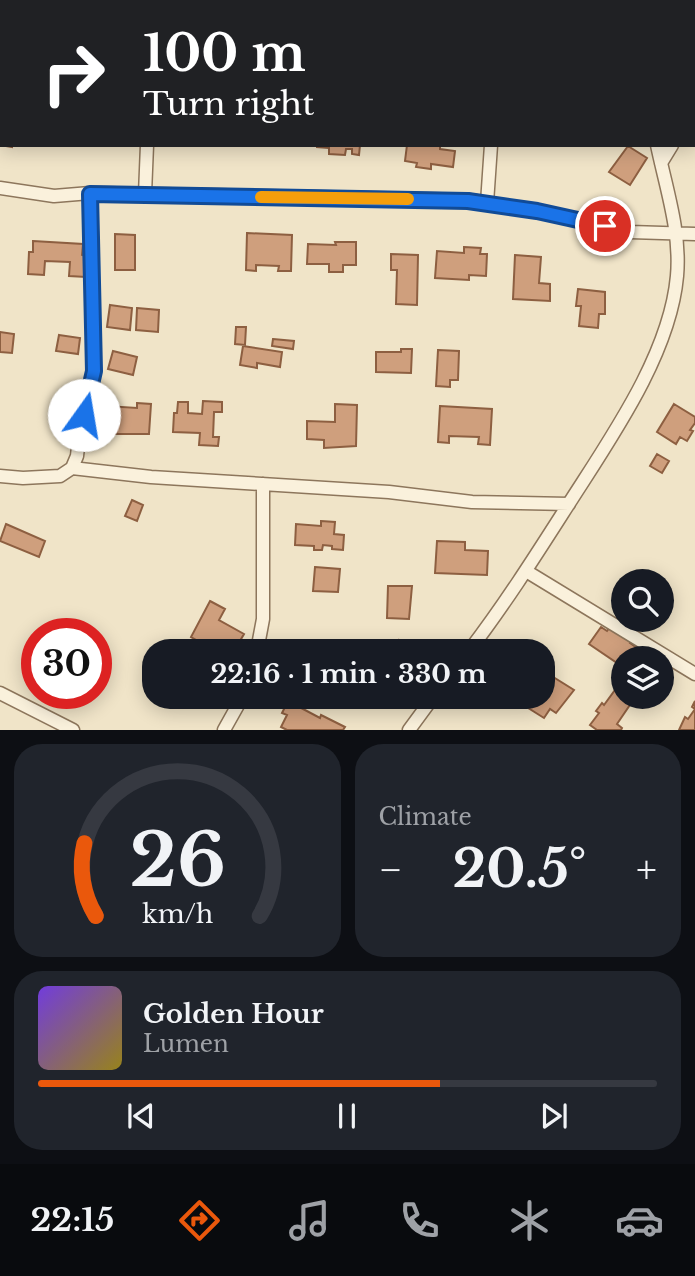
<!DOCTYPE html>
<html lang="en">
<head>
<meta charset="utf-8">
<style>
	:root { --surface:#171b24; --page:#20242c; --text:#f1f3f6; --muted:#9ea1a6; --line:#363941; --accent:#ea580c }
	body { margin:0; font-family:"Libre Baskerville",serif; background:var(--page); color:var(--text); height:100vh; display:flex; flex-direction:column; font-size:26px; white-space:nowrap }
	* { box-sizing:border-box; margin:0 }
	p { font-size:23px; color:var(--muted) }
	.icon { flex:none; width:38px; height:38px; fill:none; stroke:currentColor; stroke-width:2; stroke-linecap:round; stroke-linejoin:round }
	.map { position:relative; height:730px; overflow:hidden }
	.sheet { display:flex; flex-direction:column; gap:14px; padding:14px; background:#0d0f14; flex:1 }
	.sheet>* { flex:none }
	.guide { position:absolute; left:0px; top:0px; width:696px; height:147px; box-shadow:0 4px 18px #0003; background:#202124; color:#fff; overflow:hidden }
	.buttons { position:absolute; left:611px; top:569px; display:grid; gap:14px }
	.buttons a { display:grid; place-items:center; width:63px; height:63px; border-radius:50%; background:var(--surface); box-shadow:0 4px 18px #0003; font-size:35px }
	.speed { position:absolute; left:21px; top:618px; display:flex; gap:14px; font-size:35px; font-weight:700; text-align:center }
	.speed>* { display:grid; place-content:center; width:91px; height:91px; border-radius:50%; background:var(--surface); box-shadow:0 4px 18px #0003; line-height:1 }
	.speed .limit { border:10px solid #d22; background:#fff; color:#111 }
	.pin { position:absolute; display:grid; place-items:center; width:60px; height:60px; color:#fff; margin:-30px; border:4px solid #fff; border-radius:50%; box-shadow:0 2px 7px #0007 }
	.me { position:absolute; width:77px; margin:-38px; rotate:13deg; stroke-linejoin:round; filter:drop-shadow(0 0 5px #0008) }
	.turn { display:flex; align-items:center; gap:24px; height:147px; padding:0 28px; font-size:32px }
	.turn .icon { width:91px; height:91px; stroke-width:2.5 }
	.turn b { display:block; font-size:49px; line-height:60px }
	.big { font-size:52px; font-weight:800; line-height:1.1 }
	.sheet .tile { flex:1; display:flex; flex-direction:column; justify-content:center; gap:10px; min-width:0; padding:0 24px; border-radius:28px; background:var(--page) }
	.sheet .dial { align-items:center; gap:0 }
	.dial svg { height:182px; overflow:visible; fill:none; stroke:var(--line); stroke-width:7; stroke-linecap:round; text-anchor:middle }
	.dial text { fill:var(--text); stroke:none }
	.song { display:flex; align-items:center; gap:21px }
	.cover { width:84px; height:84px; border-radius:10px; background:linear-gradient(135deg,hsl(260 70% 55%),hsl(50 70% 35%)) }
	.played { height:7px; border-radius:4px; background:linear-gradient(90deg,var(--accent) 65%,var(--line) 65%) }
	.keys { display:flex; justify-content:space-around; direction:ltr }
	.heat { display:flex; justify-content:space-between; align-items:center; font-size:38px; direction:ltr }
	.sheet .tiles { flex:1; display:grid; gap:14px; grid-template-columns:1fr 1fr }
	.tile:last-child { grid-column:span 2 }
	.trip { position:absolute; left:142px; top:639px; width:413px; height:70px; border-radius:28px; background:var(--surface); box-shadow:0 4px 18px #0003; font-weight:800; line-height:70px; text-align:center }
	.tabs { display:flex; height:112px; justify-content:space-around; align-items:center; background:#090b0e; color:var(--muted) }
	.tabs .icon { width:49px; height:49px }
	.tabs .selected { color:var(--accent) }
	.tabs b { font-size:32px; color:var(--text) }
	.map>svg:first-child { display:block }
</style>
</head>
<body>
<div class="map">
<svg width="695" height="730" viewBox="0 0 695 730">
	<rect width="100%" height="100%" fill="#f0e4c8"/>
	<path fill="#cf9f7d" stroke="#8d5f41" stroke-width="2" d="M217 0H285V2Z
		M2 86V145H12V147L0 145Z
		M317 145H360L359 155 352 154V149H346L345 155 329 154V148L317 147Z
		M407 145H440V149L455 151 453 167 431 164V169L416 167 417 163 405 161Z
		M628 146 647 158 630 185 609 172Z
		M247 233 292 235 291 271H278L279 266 256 265V271L246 270Z
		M115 234 135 235V270H115Z
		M33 241 83 244 82 255 87 256 86 277 69 276 70 262 45 261 44 275 28 274 29 252H33Z
		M335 242H356V265H343V272H329V264H307L308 244 336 245Z
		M464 247 481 248 480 254H487L486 276 469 275V280L435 278 437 251 464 253Z
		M391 254 418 255 417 305 396 304 397 270H391Z
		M515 255 541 257 539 283 550 284V301L513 299Z
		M578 289 605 292V314H599L598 328 579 326 581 306H576Z
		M110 305 132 308 130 330 107 327Z
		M137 308 159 310 158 332 136 330Z
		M236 327H246L245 345 235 344Z
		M0 332 14 334 12 353 0 352Z
		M59 335 80 338 78 354 56 351Z
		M273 339 294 341 293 349 272 346Z
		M243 346 282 352 280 367 257 363V368L240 365Z
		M401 349H412L411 373 376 372V352H401Z
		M438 350 459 351 458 380H450V387L436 386Z
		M113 351 137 357 133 375 108 369Z
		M203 401 222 402V412H214L213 437H219L218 446 199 445 200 433 173 432 174 413H177L178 402H188V413L202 414Z
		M137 403 151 404 149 434H106L107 406 137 408Z
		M335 404 357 405 356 446 324 448V440L307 439V421L335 422Z
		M674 404 695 417V423L690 430 693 431 687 441 680 437 676 444 657 432Z
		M440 406 492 409 490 445 478 444 479 437 449 436V443L438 442Z
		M657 454 669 461 662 473 650 466Z
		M132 500 143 505 137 521 125 516Z
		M321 521 335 522 334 534 344 535 343 550 332 549V546L323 545 322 550H314V546L295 545 296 524 321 526Z
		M6 524 45 541 39 557 0 541Z
		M437 541 465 542V550L488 551 487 575 435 573Z
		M315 567 340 569 338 592 313 591Z
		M388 586H412L409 619 387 618Z
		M210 601 225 609 219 620 244 634 234 651H219L206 644 203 649 196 644 198 641 191 637Z
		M601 627 607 631 610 627 631 641 630 643 637 648 631 658H623V667L589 644Z
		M399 640 414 651H389H392Z
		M542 670 574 690 556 713 550 709 544 718 514 699 515 696H542Z
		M620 673 623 675V696H636L617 724 622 728 621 730H597L590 725 599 713 596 711 602 703 604 705 620 683 615 680Z
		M288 701 320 718 321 715 345 727 343 730H287L281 727 287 715 282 713Z
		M695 701V730H679L685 717 688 719 695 709 692 707Z"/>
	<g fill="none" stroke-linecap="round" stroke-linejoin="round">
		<defs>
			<path id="minor" d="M156 2V0
				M500 2V0
				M657 2V0
				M661 163 672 145
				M0 188 54 196 90 193 468 200 537 211 630 232 695 234
				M145 194 147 145
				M487 203 491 145
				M72 468 151 477 389 492 472 502 569 504
				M0 476 23 478 60 476 72 468 77 456 79 437 94 371 90 193
				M526 571 695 674
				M257 651 263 619V484
				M469 651C505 604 536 555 568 505 610 439 670 355 677 276 681 232 666 188 657 145
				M0 693 73 730
				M224 730 243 696
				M409 730 434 696"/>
		</defs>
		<use href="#minor" stroke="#8d765c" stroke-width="15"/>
		<use href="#minor" stroke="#faf1dc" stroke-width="12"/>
	</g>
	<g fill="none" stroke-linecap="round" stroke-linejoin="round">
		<defs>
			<path id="route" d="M84 415 94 371 90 194 468 201 537 211 605 226"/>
		</defs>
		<use href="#route" stroke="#114b97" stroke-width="18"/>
		<use href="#route" stroke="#1a73e8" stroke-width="12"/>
		<path stroke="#f59e0b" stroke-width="12" d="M261 197 408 199"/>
	</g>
</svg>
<div class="buttons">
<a><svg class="icon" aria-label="search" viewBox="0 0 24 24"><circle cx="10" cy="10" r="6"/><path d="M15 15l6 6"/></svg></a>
<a><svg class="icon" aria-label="layers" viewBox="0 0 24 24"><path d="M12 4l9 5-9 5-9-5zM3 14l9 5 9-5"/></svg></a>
</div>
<div class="speed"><div class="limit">30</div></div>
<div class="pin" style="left:605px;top:226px;background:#d93025"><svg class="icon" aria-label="arrive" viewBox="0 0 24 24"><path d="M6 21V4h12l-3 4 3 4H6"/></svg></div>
<svg class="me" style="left:84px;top:415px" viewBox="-20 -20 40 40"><circle r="19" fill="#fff"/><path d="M0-13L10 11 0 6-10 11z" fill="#1a73e8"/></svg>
<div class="trip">22:16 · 1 min · 330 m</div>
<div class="guide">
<div class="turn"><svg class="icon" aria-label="right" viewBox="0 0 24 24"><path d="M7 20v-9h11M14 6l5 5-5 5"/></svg><div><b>100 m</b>Turn right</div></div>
</div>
</div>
<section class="sheet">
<div class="tiles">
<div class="tile dial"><svg viewBox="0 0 100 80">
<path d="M14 69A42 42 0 1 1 86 69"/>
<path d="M14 69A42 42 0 0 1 9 37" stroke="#ea580c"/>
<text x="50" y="56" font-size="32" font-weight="700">26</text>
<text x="50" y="72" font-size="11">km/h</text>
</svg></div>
<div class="tile"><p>Climate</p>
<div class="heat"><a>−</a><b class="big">20.5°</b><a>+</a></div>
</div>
<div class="tile">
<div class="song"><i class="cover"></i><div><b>Golden Hour</b><p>Lumen</p></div></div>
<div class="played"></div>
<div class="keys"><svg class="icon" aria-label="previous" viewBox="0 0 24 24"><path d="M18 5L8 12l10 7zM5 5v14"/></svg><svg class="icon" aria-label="pause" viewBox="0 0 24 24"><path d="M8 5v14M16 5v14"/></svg><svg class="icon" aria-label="next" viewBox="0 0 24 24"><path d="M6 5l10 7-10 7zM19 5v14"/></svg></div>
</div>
</div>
</section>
<nav class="tabs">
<b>22:15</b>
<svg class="icon selected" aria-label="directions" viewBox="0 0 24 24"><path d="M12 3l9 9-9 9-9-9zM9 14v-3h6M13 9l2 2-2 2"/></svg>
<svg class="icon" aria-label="music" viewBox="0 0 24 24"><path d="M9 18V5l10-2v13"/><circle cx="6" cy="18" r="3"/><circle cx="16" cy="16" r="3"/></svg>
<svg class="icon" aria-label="phone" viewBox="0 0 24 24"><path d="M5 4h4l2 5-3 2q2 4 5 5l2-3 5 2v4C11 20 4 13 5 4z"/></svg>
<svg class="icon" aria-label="climate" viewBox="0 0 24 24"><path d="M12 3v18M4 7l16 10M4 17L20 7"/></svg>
<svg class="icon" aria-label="car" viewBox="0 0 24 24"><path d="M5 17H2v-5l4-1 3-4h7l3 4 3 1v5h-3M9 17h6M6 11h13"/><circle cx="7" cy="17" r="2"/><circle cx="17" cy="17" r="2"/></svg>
</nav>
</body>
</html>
